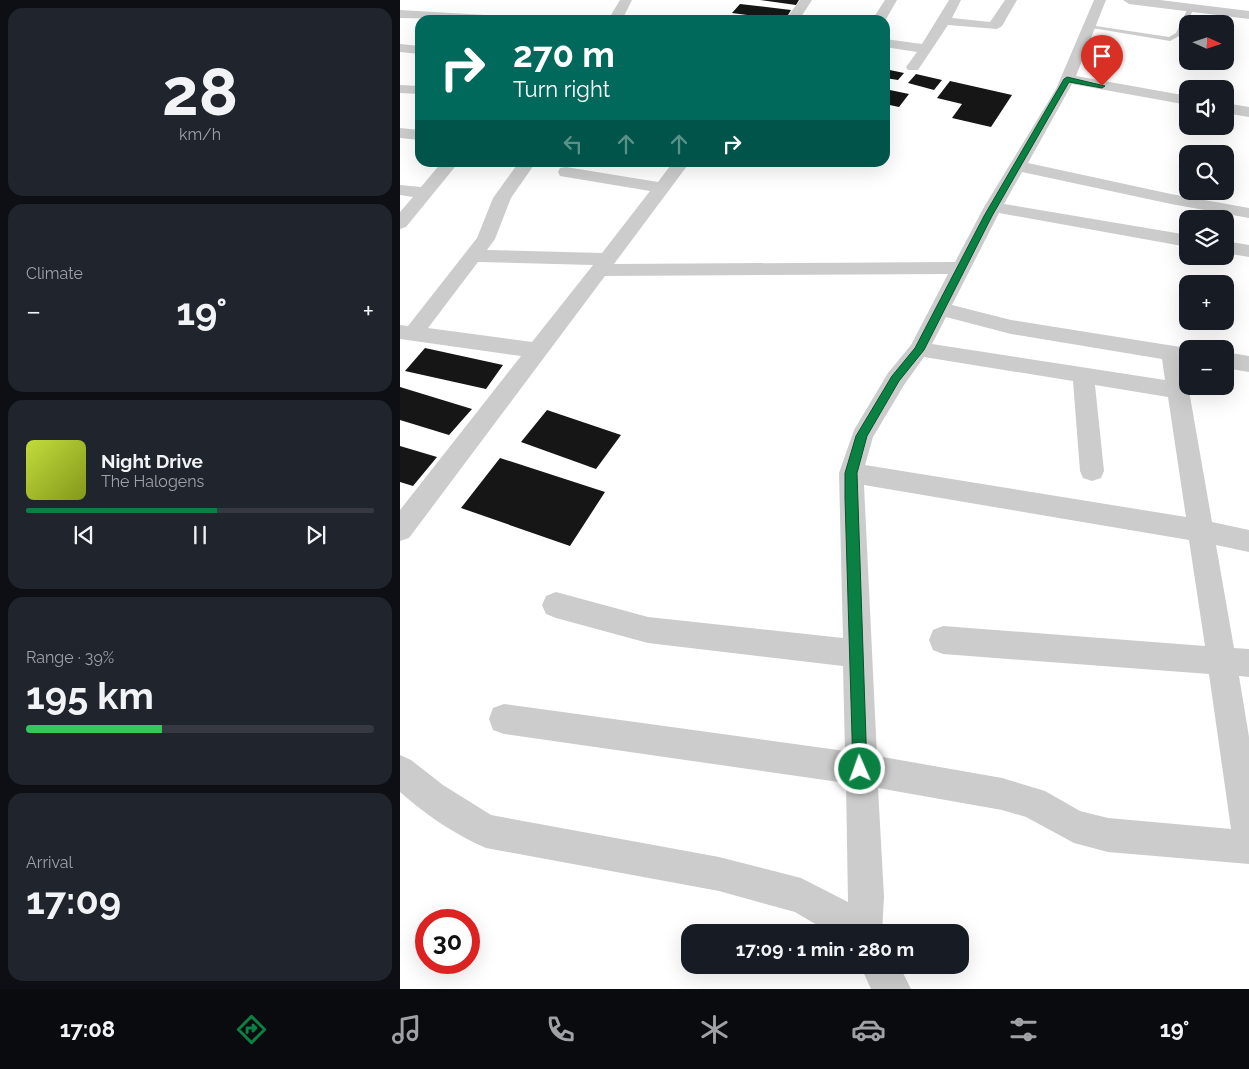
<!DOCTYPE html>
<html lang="en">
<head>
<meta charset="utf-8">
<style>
	:root { --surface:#171b24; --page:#20242c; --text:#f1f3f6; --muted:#9ea1a6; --line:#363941; --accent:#0b8043 }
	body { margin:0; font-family:Raleway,sans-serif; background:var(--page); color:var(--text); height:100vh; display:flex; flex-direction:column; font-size:19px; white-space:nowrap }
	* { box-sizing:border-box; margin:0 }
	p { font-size:16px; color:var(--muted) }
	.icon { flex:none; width:28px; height:28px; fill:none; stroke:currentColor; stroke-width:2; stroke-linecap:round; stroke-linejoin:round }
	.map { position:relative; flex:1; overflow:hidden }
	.side { display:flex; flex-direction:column; gap:8px; padding:8px; background:#0d0f14; width:400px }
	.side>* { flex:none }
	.top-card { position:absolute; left:15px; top:15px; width:475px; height:152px; border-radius:15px; box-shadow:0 5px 20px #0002; background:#00695c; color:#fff; overflow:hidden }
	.needle { width:32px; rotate:93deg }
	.fabs { position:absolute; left:779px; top:15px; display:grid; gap:10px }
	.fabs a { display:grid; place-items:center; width:55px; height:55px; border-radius:10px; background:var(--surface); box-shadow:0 5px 20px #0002; font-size:25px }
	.speed { position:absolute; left:15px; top:909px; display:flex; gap:10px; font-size:25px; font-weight:700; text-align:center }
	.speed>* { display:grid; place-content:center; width:65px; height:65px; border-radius:50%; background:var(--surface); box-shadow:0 5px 20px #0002; line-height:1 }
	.speed .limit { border:8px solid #d22; background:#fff; color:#111 }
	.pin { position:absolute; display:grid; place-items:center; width:42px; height:42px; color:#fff; margin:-51px -21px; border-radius:50% 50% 50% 0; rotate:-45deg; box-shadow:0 0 5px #0007 }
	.pin .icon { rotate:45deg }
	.me { position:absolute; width:55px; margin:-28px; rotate:358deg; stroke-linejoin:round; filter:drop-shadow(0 0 4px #0008) }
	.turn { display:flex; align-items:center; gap:18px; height:105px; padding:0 15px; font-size:22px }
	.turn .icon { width:65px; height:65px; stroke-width:2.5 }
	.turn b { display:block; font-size:35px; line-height:42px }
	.lanes { display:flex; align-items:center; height:48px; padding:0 15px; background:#0003; justify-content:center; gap:25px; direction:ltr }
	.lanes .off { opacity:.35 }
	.big { font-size:38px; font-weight:700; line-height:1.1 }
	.side .card { flex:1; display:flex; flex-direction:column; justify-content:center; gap:8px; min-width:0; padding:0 18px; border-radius:15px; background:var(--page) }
	.side .dial { align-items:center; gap:0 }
	.dial b { font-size:65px; line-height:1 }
	.song { display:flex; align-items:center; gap:15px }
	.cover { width:60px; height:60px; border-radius:8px; background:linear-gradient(135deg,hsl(70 70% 55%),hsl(70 70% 35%)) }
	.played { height:5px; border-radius:2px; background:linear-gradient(90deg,var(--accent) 55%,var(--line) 55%) }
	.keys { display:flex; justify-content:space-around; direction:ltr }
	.heat { display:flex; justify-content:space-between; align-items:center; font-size:28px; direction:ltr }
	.charge { height:8px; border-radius:4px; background:linear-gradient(90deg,#34c759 39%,var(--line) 0) }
	.trip { position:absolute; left:281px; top:924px; width:288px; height:50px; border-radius:15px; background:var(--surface); box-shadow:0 5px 20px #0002; font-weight:700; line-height:50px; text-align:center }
	.tab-bar { display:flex; height:80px; justify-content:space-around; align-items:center; background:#090b0e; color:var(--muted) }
	.tab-bar .icon { width:35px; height:35px }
	.tab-bar .current { color:var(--accent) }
	.tab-bar b { font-size:22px; color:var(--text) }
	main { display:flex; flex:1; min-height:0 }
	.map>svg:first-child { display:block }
</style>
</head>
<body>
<main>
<section class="side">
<div class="card dial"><b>28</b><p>km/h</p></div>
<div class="card"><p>Climate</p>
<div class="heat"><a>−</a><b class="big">19°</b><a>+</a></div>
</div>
<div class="card">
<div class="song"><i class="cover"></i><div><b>Night Drive</b><p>The Halogens</p></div></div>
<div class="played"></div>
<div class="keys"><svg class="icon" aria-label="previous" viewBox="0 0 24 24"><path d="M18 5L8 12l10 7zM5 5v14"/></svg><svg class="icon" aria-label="pause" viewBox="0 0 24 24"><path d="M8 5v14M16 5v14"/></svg><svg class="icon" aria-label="next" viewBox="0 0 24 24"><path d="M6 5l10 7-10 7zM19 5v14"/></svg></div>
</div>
<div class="card"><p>Range · 39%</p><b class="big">195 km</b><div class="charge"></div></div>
<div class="card"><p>Arrival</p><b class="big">17:09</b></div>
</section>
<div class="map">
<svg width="849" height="989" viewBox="0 0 849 989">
	<rect width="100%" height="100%" fill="#fff"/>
	<path fill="#161616" d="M360 0H399L396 5Z
		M340 4 391 10 385 20 332 13Z
		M485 69 504 73 498 80 485 78Z
		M516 74 542 80 534 90 508 83Z
		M550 81 612 95 591 127 552 118 562 104 537 98Z
		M485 89 509 94 499 107 485 104Z
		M25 348 103 365 86 389 5 371Z
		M0 387 72 409 49 435 0 420Z
		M147 410 221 435 196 469 121 442Z
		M0 446 37 457 13 486 0 482Z
		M100 458 205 492 170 546 61 508Z"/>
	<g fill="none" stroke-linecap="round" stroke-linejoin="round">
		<path fill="#ccc" fill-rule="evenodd" d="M791 6 794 8 781 35 770 41 686 27 689 25 769 37 776 33 788 8Z"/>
		<path fill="#ccc" fill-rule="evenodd" d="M220 0H232L222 20H208Z
			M400 0H412L399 20H385Z
			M485 0H497L485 21 472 20Z
			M549 0H561L552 18 590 22 605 0H617L602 26 597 29 548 25 518 70H508L506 67 517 52 485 47V39L522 44Z
			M694 0H706L676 76 788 96V105L672 84 628 163 771 194 849 208V218L771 204 622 172 604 204 788 235V247L599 213 552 305 611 320 793 349H788V363L784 362 812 522 849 530V552L816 545 834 648 849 649V677L839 676 849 737V864L708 852 674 843 626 817 602 810 478 788 484 897 482 932H429L395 912 319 891 86 848C55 835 25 814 0 792V755L11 760 43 785 91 815 319 857 401 878 448 902 446 783 104 734 93 730 89 719 93 708 104 704 445 751 443 666 248 643 156 618 146 614 142 605 146 596 156 592 248 617 443 638 439 473 454 430 488 373 511 345 548 274 205 276 9 538 0 541V510L121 356 0 339V325L8 326 77 238 93 198 119 162H136L111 198 95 239 87 250 202 253 250 191 160 176 158 172 160 168 166 167 258 182 273 162H290L214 264 555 262 584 207 656 89ZM78 262 193 265 132 342 28 328ZM546 317 611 334 762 359 765 380 532 344ZM524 357 673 381 680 471 683 478 692 481 701 478 704 471 695 385 768 397 786 517 465 465 473 437 504 385ZM464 485 789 540 805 646 543 626 533 630 529 640 533 650 543 654 809 674 831 829 708 818 680 811 645 791 602 778 477 756Z
			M723 0H760L849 11V19L729 4Z
			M0 10 102 16 109 20 0 18Z
			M0 44 20 46V54L0 52Z
			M0 85 20 86V94L0 93Z
			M825 103 849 107V117L825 113Z
			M0 128 20 130V140L0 138Z
			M42 162H59L6 227 0 229V212L13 197 0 195V185L21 187Z
			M825 241 849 245V257L825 253Z
			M825 352 849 356V372L825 368Z
			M460 965H499L511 989H471Z"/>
	</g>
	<path fill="#0b8043" stroke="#07532c" d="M667 77 705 86 702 88 669 82 592 216 524 350 499 381 467 436 457 473 467 769 465 774 460 776 455 774 453 769 445 498V473L456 436 492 376 515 348 584 216 664 79Z"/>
</svg>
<div class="fabs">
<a><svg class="needle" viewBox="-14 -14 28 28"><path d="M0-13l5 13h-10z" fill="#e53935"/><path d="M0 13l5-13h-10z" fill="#9ea1a6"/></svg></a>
<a><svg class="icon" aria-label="sound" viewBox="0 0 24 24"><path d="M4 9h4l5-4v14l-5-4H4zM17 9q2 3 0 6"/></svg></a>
<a><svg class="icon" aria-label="search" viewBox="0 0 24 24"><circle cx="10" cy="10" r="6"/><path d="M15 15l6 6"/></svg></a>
<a><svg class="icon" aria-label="layers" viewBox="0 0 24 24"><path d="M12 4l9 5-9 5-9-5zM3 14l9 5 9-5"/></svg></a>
<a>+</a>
<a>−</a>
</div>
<div class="speed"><div class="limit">30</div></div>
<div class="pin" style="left:702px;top:86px;background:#d93025"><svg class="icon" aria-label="arrive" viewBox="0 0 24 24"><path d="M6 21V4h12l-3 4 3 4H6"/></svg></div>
<svg class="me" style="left:460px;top:769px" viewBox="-20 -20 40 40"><circle r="17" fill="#0b8043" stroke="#fff" stroke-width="3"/><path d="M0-11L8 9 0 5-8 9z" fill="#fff"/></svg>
<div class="trip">17:09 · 1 min · 280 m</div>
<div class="top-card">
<div class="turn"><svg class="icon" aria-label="right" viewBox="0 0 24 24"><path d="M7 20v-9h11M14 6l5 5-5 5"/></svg><div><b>270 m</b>Turn right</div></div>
<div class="lanes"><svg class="icon off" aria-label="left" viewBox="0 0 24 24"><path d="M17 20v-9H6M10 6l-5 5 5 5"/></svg><svg class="icon off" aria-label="ahead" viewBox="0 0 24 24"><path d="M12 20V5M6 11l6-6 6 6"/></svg><svg class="icon off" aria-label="ahead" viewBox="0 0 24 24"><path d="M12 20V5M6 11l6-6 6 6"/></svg><svg class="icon" aria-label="right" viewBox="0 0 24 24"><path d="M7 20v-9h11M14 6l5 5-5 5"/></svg></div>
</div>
</div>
</main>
<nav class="tab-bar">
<b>17:08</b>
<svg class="icon current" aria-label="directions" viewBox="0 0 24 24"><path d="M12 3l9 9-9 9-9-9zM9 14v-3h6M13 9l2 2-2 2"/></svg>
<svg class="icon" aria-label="music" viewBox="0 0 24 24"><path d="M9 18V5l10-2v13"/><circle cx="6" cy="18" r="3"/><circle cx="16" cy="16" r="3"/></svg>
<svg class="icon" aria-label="phone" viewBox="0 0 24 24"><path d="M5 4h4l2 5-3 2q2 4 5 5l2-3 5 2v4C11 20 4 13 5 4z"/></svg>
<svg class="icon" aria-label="climate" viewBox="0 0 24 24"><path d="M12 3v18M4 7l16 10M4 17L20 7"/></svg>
<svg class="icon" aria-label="car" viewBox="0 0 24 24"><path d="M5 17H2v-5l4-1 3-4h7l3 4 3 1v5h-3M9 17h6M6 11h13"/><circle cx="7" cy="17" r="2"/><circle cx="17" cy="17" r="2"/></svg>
<svg class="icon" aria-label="filters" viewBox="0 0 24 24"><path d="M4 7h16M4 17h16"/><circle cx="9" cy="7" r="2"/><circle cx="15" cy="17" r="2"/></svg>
<b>19°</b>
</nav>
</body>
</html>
